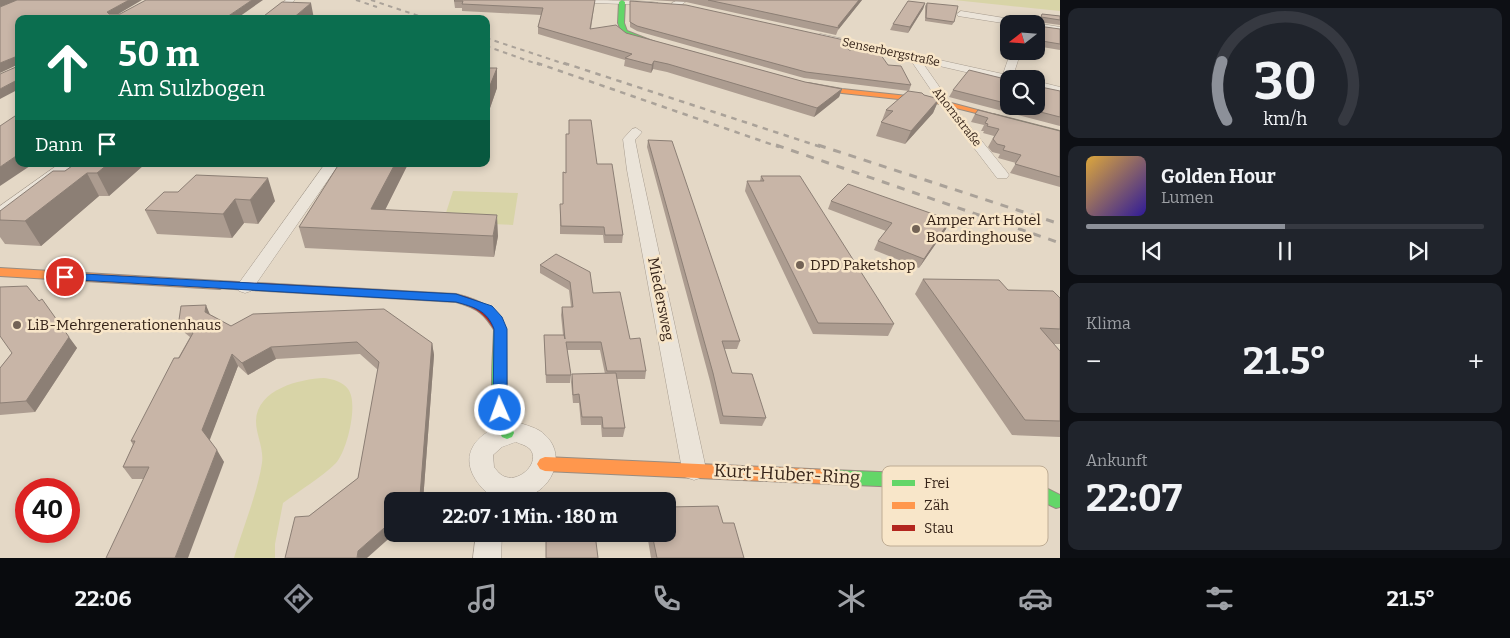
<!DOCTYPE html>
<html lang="de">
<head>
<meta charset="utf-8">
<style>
	:root { --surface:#171b24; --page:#20242c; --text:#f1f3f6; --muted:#9ea1a6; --line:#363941; --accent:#8c9099 }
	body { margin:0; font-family:Bitter,serif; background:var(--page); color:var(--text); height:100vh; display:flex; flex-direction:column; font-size:19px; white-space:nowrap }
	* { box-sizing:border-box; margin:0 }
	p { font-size:16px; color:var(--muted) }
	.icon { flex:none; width:28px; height:28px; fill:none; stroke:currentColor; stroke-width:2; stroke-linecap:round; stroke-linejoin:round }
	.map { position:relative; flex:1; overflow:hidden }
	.side { display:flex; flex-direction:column; gap:8px; padding:8px; background:#0d0f14; width:450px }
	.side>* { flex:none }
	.banner { position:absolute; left:15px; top:15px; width:475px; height:152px; border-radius:10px; box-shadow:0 2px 8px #0003; background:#0b6e4f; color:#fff; overflow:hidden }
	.needle { width:32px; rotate:253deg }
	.tools { position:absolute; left:1000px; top:15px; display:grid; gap:10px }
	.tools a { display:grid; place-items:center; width:45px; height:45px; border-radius:10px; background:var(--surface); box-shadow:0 2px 8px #0003; font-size:25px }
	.speed { position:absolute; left:15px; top:478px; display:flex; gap:10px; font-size:25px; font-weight:700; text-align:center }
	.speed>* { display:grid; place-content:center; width:65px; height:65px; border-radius:50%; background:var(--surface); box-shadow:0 2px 8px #0003; line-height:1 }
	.speed .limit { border:8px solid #d22; background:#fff; color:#111 }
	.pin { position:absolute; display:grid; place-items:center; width:42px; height:42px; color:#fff; margin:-21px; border:2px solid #fff; border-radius:50%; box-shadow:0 1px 5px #0007 }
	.me { position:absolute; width:55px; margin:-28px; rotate:358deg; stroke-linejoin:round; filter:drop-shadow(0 0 4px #0008) }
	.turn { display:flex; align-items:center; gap:18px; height:105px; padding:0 20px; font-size:22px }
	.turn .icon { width:65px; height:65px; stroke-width:2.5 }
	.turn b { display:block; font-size:35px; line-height:42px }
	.then { display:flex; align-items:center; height:48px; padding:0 20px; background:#0003; gap:10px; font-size:19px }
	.big { font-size:38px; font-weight:700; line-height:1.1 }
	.side .card { flex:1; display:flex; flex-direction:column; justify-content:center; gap:8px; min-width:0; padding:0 18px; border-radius:10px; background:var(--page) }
	.side .dial { align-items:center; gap:0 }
	.dial svg { height:130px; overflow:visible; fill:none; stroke:var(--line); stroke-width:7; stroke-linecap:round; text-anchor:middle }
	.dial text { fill:var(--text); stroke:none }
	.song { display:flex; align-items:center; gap:15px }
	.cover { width:60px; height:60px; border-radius:8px; background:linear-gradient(135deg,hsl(40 70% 55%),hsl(250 70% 35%)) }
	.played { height:5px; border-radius:2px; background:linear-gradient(90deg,var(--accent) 50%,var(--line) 50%) }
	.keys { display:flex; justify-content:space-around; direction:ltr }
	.heat { display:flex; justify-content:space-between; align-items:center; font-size:28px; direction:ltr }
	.trip { position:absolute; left:384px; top:492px; width:292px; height:50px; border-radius:10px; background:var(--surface); box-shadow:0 2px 8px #0003; font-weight:700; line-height:50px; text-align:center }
	.menu { display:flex; height:80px; justify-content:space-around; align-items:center; background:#090b0e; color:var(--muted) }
	.menu .icon { width:35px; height:35px }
	.menu .current { color:var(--accent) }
	.menu b { font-size:22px; color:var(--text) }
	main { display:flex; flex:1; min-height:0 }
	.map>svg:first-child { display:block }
</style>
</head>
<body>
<main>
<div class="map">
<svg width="1060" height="558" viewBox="0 0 1060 558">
	<rect width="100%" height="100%" fill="#e4d8c6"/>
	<path fill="#d8d4a7" d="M954 0H1060V11Z
		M453 191 518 193 513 225 443 222Z
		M324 378C333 379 343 382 348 389 359 403 347 451 336 463 321 478 300 490 283 503L275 544V558H234C243 527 257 495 262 463 264 448 256 435 256 421 257 389 300 379 324 378Z"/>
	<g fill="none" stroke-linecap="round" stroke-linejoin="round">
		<defs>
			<path id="street" d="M286 0H295L272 19H262Z
				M559 0C576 0 649 0 658 3L654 5 563 2Z
				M678 0H688L678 7H672V3Z
				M961 11 1023 21 1027 24H1009L958 16 957 14Z
				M1036 23 1060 27V33L1036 29V24H1034Z
				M821 34 1003 74 1011 51H1021L1013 76 1016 79H1009V82L922 62 950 102 1007 172 1009 175 1007 178H997L942 106 912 62 913 60 818 39V35Z
				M1036 81 1060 87V93L1036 87Z
				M636 128 642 132 635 140 641 170 706 469 703 477 694 480 685 477 682 469 627 170 623 139 632 129Z
				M59 164H74L5 216 0 218V206Z
				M325 164H339L251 291 245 293 239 291 236 287 239 283Z
				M517 422C525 425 539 428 545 435 564 452 556 481 535 493 518 503 500 501 483 501L486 492C451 458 476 428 517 422ZM516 442C520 444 526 445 530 449 541 462 520 482 506 477 501 476 497 471 494 467L493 455 502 447Z
				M476 534H502L501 558H473Z"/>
			<path id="fast" d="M622 0 625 2 624 23 627 31 655 42V44L622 33 618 23 619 2Z
				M993 114 1060 131V135L993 118Z
				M500 326 504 327 506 330 507 410 514 433 512 437 507 439 502 437C487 407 493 363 494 330L496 327Z
				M831 470 999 477 1038 484 1060 495V507L1056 508 1035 498 999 491 831 484 825 482 823 477 825 472Z"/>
			<path id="slow" d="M808 83 842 89 936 99 1000 116 996 118 936 103 842 93 806 86 805 85Z
				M0 268 220 281 226 285 220 289 0 276Z
				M545 457 831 470 837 472 839 477 837 482 831 484 545 471 540 469 537 464 540 459Z"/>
			<path id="jam" d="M220 281 456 294C479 300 496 307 506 330L504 333H496C485 314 478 308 456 302L216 288 214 285Z"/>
		</defs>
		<use href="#street" stroke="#a89d90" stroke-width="1"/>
		<use href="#fast" stroke="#988c80" stroke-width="2"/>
		<use href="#slow" stroke="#988c80" stroke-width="2"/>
		<use href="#jam" stroke="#988c80" stroke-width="2"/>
		<use href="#street" fill="#ebe4d9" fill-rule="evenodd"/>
		<use href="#fast" fill="#63d668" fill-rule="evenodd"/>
		<use href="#slow" fill="#ff974d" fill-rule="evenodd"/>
		<use href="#jam" fill="#b3261e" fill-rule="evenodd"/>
		<path stroke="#aaa299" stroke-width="2" stroke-dasharray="4.5 4.5" stroke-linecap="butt" d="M356 0 377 7
			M371 0 428 19
			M486 38 568 65
			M486 46 540 65"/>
		<path stroke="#aaa299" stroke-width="2.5" stroke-dasharray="5.5 5.5" stroke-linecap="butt" d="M537 63 779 147
			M564 63 821 147"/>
		<path stroke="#aaa299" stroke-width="3" stroke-dasharray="8 8" stroke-linecap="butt" d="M776 145 1060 243
			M818 145 1060 224"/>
	</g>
	<path fill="#ac9c90" d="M595 0 591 29 626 33 805 82 842 89 839 97 814 117 667 72 653 69 651 73 624 66 625 60 538 34V27L541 15 462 11V8H455L454 1Z
		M649 0H862L838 30 836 35 686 2Z
		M630 1 849 50 888 65 911 85 909 91 804 78 637 31 630 27Z
		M925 3 923 9 908 33 890 30 893 24Z
		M927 3 954 22 952 25 925 21V6Z
		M1042 14 1060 16V25L1038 22Z
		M1038 26 1060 29V50L1036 46V30Z
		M486 68H497V88L490 108H486Z
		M1009 80V106H1036L1060 91V126L949 97 953 90Z
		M924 95 939 99 933 113 905 144 876 136 886 110Z
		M975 114 1060 131V187L1010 173 1016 163 998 158 1000 154 992 152 988 147 994 136 983 133 984 131H981L984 125 971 122Z
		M566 134 597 164 623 235 622 243H604L603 235 560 234V212L563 204V172L566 173Z
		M648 140 740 341 737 349H724L732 373 766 418 762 426 720 424 710 381 647 147Z
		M145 164 109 196H99L41 246 5 244 0 237V211L65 171Z
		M339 164H408L385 210 498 236 494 257 305 248 299 227Z
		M761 176 894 324 888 336 813 334 745 191 747 181H760Z
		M164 192 275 201 258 224 244 223 232 238 157 234 145 210Z
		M831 201 946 229 919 268 874 250 878 241 886 231 828 209Z
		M540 265 593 293 630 339 646 371 645 379H617L625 428 623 437H602L601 425H581L579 403H573L571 382 572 374H605L600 350H567L571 375 570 383H546L544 335H563L561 315 562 307H571L569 290 540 273Z
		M923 279 1008 290 1060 298V344H1054L1060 351V437L1012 435 915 294Z
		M39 301 77 348 35 412 0 415V368L12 353Z
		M211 315 231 326 432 343 434 355 423 501H392L309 516 358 478 378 370 360 354 276 359 248 375 238 366 209 440 224 462 143 479H132L123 467 133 445 131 441 190 337 185 333 179 320Z
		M723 523 744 558H651L647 534H668Z"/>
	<path fill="#8c7f75" d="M0 0H18L0 7Z
		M129 0H142L110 19 107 12Z
		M252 0H263L236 19H224Z
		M859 0H862L838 30 839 28 838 26Z
		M311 3 314 19H292Z
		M925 3 923 9 908 33 910 27Z
		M15 57 19 64 0 73V63Z
		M654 61 653 69 651 73 652 65Z
		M497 68V88L490 108 489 88Z
		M19 79V89L0 99V89Z
		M842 89 839 97 814 117 817 108Z
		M939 99 933 113 905 144 911 131Z
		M19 154V164H33L0 186V167Z
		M108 164H145L109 196 97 173Z
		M395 164H408L375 230 371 209Z
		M87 173 99 196 41 246 25 221Z
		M268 178 275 201 258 224 250 200Z
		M235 199 244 223 232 238 223 214Z
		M497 215 498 236 494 257 493 236Z
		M950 220 946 229 919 268 924 259Z
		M206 305 211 317 205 312Z
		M69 337 77 348 35 412 26 401Z
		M432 343 434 355 423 501H414Z
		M271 347 276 359 248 375 242 363Z
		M232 354 238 366 209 442 202 430Z
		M217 450 224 462 188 558H175Z
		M392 521V534H394L367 558H357L358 551Z"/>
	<path fill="#c8b5a7" stroke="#8c7f75" d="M17 0H129L107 12 109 14H120L146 0H252L224 19H19V79L0 89V74L16 67 15 57 0 63V7Z
		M455 0H595L590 29 616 25 626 33 805 82 842 89 817 108 668 64 654 61 652 65 625 58 632 54 538 27 543 8 462 4 463 1H454Z
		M708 0H859L838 26 839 28Z
		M630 1 686 5 844 40 849 50 878 51 888 65 901 66 911 85 806 72 637 26 630 22Z
		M908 1 925 3 910 27 893 24Z
		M282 2 311 3 292 19H260Z
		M927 3 958 6 954 22 926 18Z
		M1042 14 1060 16V20L1041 17Z
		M1038 26 1060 29V44L1036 40V34Z
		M486 68H497L489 88H486Z
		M969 70 1009 80V104L953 90Z
		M1036 86 1060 91V117L1017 106H1036Z
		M908 91 922 93 924 95 939 99 911 131 881 122 893 111 886 110Z
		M978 110 1060 131V177L1015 164 1021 155 1003 150 1005 146 997 144 993 139 999 129 987 126 988 124 985 123 988 118 975 114Z
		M15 116 19 117V154L0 167V126Z
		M569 120H591L597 164H612L623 235H605L604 227 561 226 560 204H563V172L566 173V134H569Z
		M648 140 672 141 740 341H722L732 373 752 374 766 418 723 416 713 373Z
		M75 164H108L97 173H87L25 221 0 220V211L53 171H65Z
		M339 164H395L371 209 497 215 493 236 299 227Z
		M196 175 268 178 250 200 235 199 223 214 145 210 164 192H178Z
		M761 176H800L894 324 818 323 747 181H764Z
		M848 184 950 220 924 259 878 241 892 223 831 201Z
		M556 254 590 272 593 293 620 292 630 339 640 338 646 371H607L601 342H566L571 375H546L544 335H564L565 339 562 307H573L570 282 540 265Z
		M923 279 999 280 1008 290 1053 291 1060 298V329L1040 328 1060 351V421L1025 420Z
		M27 286 39 301 42 299 69 337 26 401 0 403V368L12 353 0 336V287Z
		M206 305 205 312 231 326 253 314 384 309 432 343 420 496 414 501H392V521L358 551 357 558H285L295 517 309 516 358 478 379 362 357 342 271 347 242 363 232 354 202 430 217 450 175 558H106L149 467H123L135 441H131L174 358H179L193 333 179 320 181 306Z
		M616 373 625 428H603L602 417H582L579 394 573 395 572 374Z
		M718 506 723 523H734L744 558H657L652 534H668V507Z
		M546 534H595L598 558H546Z"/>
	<path fill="#1a73e8" stroke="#114b97" d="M65 273 456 294 492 306 502 317 507 329V410L505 414 500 416 495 414 493 410 494 329C487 310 474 307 456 302L61 279 59 277Z"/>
	<g fill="#736356" stroke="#f8e6c9" stroke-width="2">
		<circle cx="916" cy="229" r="5"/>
		<circle cx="800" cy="265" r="5"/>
		<circle cx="17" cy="325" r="5"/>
	</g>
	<g text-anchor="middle" stroke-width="5" stroke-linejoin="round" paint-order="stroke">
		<g font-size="12" fill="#362419" stroke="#f8e6c9">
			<text transform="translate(891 52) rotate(12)" y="4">Senserbergstraße</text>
			<text transform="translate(957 117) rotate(52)" y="4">Ahornstraße</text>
		</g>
		<g font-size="15" fill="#362419" stroke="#f8e6c9" text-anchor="start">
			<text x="926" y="225">Amper Art Hotel<tspan x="926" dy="17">Boardinghouse</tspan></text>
			<text x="810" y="270">DPD Paketshop</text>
			<text x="27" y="330">LiB-Mehrgenerationenhaus</text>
		</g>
		<g font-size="15" fill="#362419" stroke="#f8e6c9">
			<text transform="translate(661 299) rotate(79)" y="5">Miedersweg</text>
		</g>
		<g font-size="18" fill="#362419" stroke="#f8e6c9">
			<text transform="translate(787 474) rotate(3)" y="6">Kurt-Huber-Ring</text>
		</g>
	</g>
	<rect x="882" y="466" width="166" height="80" rx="8" fill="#f8e6c9" stroke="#beac94" stroke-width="1"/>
	<rect x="892" y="480" width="23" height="6" fill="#63d668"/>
	<rect x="892" y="502" width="23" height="7" fill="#ff974d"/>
	<rect x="892" y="525" width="23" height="6" fill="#b3261e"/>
	<g font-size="14" fill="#362419">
		<text x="924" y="488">Frei</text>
		<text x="924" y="510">Zäh</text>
		<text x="924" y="533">Stau</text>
	</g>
</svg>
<div class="tools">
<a><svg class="needle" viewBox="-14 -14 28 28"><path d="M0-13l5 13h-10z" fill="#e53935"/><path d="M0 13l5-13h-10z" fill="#9ea1a6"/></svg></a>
<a><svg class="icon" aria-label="search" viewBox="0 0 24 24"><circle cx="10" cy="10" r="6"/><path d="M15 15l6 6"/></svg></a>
</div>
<div class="speed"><div class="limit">40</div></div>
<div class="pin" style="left:65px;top:277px;background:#d93025"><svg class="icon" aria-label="arrive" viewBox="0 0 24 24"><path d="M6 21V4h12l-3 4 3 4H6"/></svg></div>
<svg class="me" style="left:500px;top:410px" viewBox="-20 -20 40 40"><circle r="17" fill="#1a73e8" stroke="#fff" stroke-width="3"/><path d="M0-11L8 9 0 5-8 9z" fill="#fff"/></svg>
<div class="trip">22:07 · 1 Min. · 180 m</div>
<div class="banner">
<div class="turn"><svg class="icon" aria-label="ahead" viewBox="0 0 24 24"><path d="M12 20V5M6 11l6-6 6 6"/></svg><div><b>50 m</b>Am Sulzbogen</div></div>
<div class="then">Dann<svg class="icon" aria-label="arrive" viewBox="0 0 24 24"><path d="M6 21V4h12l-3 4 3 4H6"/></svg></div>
</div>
</div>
<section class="side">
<div class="card dial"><svg viewBox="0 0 100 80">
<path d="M14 69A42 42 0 1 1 86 69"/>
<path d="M14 69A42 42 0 0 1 11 33" stroke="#8c9099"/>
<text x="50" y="56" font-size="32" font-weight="700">30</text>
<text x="50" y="72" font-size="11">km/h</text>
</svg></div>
<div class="card">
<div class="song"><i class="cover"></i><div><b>Golden Hour</b><p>Lumen</p></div></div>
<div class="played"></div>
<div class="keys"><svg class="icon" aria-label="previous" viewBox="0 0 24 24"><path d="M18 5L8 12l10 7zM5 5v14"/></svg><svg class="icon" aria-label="pause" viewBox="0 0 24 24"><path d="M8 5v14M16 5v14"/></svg><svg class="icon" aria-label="next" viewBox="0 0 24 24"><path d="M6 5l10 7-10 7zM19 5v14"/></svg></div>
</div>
<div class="card"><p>Klima</p>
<div class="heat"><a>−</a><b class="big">21.5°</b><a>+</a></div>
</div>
<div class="card"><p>Ankunft</p><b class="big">22:07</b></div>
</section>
</main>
<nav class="menu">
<b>22:06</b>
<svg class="icon current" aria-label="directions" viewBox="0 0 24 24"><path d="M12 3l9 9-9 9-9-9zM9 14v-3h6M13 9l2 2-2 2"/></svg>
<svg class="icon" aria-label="music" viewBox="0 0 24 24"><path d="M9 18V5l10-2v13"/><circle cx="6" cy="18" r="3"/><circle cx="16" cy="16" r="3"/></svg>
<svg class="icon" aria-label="phone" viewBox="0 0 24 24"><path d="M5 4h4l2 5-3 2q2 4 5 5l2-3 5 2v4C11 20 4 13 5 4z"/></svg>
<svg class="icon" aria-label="climate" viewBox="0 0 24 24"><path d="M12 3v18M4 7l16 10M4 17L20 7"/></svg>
<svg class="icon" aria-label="car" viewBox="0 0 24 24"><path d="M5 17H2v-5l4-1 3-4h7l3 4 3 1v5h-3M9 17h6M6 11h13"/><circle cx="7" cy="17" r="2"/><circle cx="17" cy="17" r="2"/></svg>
<svg class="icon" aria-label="filters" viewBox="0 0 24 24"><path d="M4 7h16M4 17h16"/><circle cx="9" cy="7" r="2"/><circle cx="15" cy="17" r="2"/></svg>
<b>21.5°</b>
</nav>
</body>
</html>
